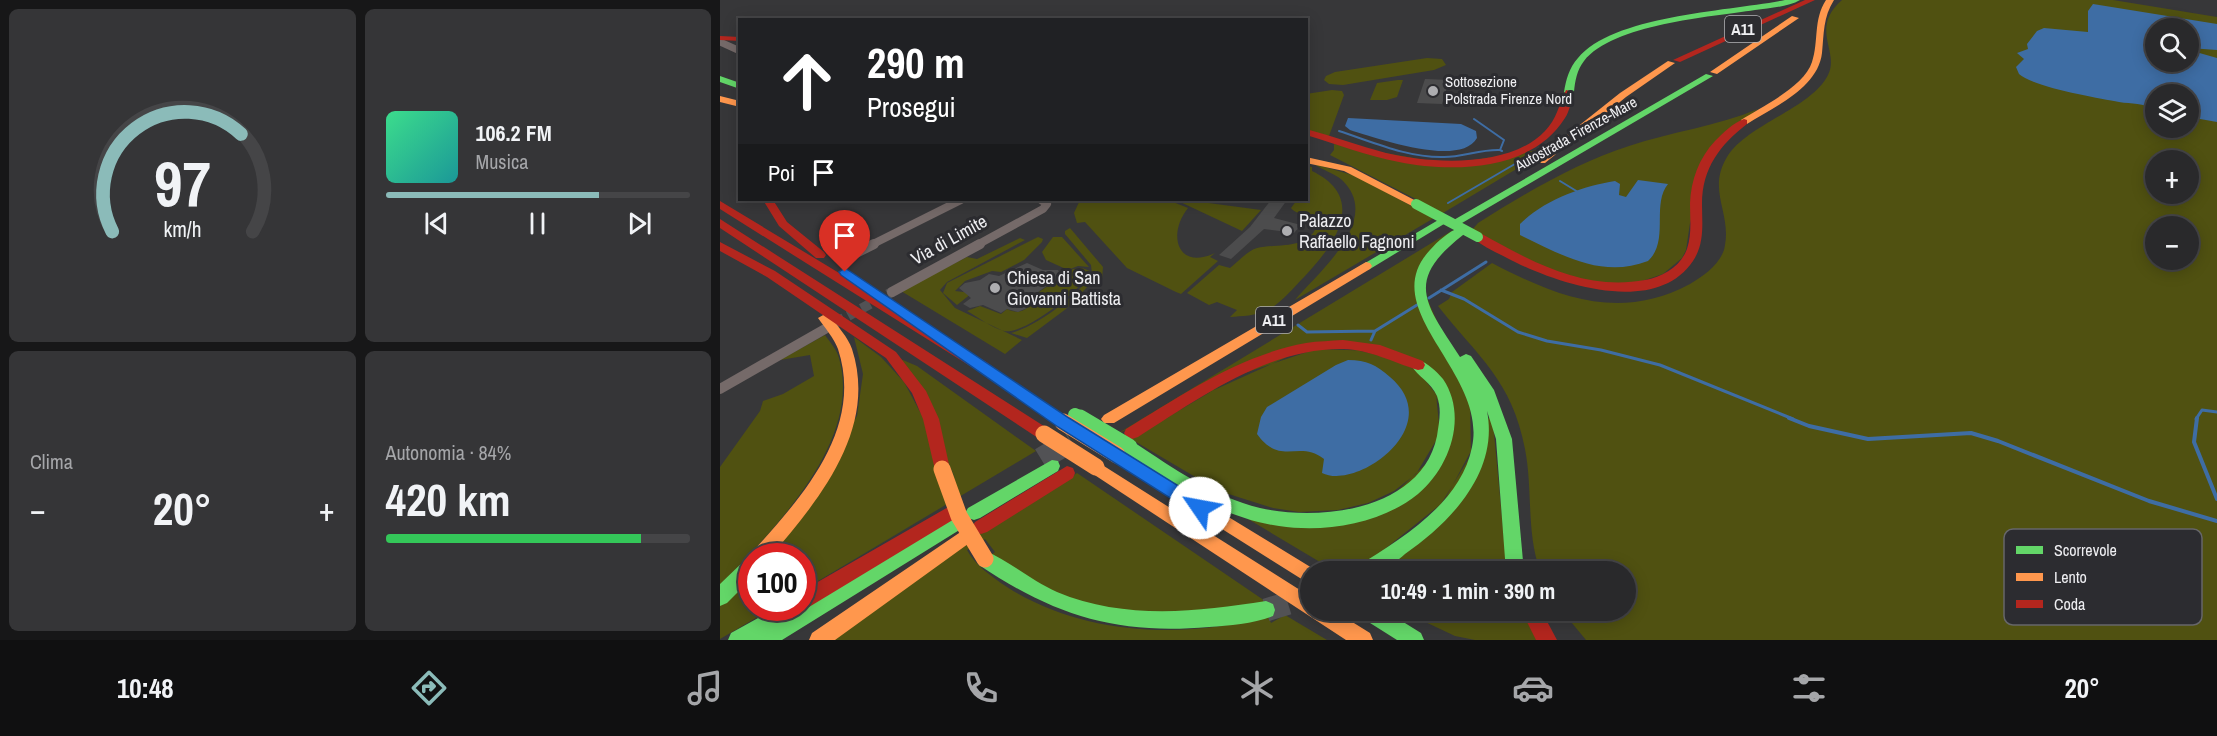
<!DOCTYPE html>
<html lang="it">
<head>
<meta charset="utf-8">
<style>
	:root { --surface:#29292b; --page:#353537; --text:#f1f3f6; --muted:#a5a6a9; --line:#454547; --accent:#8bbbb9 }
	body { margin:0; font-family:"Archivo Narrow",sans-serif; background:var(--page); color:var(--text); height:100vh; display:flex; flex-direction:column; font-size:22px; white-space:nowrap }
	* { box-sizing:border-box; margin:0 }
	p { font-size:20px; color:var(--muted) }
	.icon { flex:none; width:33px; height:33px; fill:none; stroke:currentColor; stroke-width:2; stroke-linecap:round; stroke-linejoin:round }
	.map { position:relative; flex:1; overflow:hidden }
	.details { display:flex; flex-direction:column; gap:9px; padding:9px; background:#171718; width:720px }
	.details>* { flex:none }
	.banner { position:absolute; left:18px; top:18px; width:570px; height:183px; border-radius:0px; box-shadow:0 3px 15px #0003,0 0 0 2px var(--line); background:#202124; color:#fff; overflow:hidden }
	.tools { position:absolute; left:1425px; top:18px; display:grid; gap:12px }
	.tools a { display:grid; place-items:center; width:54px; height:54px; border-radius:50%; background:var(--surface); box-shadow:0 3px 15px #0003,0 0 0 2px var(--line); font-size:30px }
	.speed { position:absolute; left:18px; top:543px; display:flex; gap:12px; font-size:30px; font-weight:700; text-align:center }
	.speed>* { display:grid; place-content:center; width:78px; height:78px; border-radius:50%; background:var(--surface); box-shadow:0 3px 15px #0003,0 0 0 2px var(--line); line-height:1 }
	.speed .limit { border:9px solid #d22; background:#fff; color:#111 }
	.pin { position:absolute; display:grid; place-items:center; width:51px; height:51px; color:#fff; margin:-62px -26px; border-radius:50% 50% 50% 0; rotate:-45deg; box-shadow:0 0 6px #0007 }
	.pin .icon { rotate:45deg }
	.me { position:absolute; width:66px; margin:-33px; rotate:303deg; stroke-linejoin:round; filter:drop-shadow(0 0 4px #0008) }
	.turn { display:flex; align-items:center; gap:21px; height:126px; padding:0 30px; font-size:27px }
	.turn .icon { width:78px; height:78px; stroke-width:2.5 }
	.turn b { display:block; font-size:42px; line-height:51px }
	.then { display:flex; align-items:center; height:57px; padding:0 30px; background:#0003; gap:12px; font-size:22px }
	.big { font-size:45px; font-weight:800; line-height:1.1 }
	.details .widget { flex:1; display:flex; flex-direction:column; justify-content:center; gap:9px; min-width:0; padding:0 21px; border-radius:9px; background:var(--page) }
	.details .dial { align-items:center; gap:0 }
	.dial svg { height:156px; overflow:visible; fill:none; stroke:var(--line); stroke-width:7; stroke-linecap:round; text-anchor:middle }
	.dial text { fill:var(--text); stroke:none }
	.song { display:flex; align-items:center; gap:18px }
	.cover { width:72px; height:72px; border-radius:9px; background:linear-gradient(135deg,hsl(150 70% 55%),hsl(180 70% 35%)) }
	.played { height:6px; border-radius:3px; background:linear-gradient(90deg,var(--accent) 70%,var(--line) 70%) }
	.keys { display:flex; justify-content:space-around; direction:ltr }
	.heat { display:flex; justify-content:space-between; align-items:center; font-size:33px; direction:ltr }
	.charge { height:9px; border-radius:4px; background:linear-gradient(90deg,#34c759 84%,var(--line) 0) }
	.details .tiles { flex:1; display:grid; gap:9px; grid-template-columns:repeat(2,1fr) }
	.trip { position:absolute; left:580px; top:561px; width:336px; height:60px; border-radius:30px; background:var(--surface); box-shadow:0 3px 15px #0003,0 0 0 2px var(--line); font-weight:800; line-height:60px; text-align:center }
	.dock { display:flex; height:96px; justify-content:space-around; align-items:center; background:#101011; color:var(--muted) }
	.dock .icon { width:42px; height:42px }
	.dock .active { color:var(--accent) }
	.dock b { font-size:27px; color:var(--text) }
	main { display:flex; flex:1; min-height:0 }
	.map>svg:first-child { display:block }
</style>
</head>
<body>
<main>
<section class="details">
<div class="tiles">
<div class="widget dial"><svg viewBox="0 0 100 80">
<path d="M14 69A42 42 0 1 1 86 69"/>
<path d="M14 69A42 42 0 0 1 80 19" stroke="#8bbbb9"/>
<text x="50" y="56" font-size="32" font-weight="700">97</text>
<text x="50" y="72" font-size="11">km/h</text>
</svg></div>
<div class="widget">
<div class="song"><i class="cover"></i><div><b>106.2 FM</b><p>Musica</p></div></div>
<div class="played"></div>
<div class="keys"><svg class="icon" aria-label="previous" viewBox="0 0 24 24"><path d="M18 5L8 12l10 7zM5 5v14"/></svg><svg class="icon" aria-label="pause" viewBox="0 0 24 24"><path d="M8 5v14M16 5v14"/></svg><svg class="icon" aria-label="next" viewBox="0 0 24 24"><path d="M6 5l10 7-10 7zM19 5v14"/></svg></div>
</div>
<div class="widget"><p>Clima</p>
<div class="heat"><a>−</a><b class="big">20°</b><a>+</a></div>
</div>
<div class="widget"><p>Autonomia · 84%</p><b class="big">420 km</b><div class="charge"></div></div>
</div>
</section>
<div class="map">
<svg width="1497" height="640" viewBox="0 0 1497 640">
	<rect width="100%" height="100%" fill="#373739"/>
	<path fill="#505111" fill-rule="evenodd" d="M1122 0H1393L1497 17V640H866L842 611 906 610V572L820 571C806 531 813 490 805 449 792 380 758 357 718 306L729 299 732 292 772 263C837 297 899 322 970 284 984 276 1003 262 1005 245 1011 212 987 190 1007 157 1026 125 1092 108 1108 75 1120 51 1089 29 1122 0ZM1436 28H1468V62H1436ZM1436 94H1468V128H1436ZM1436 160H1468V194H1436ZM1436 226H1468V260H1436Z
		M707 58 722 59 726 65 714 70 623 85 609 84 604 80 606 76 615 72Z
		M678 80H683L677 97 667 100H650L657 83Z
		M612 90 622 91 624 95 609 136 587 130 586 94Z
		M1038 109 998 139 970 223 966 250 962 258 943 274 916 283 893 286 840 276 752 230 758 223C806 193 854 164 909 146 951 132 997 126 1038 109Z
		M614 144 728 164 818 150 813 159 723 213 610 155 614 150Z
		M594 164 636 176 714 218 575 300C596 274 664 220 622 180 614 173 602 170 594 164Z
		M587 166 592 167V171C648 198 615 244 585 276 573 288 562 303 547 310 536 316 522 316 510 317L517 310 497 302 489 305 467 293 499 265 510 268C518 262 527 251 537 248 559 243 591 251 598 222 590 213 577 216 571 208L577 200H586Z
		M360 200H448L468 208C447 234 457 271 495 253L490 257 498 261 461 294 456 292 407 268 365 222 357 223 354 213Z
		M456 200H466L541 210 522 231Z
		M350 228 383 267 382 279 374 280 346 309 307 338 291 333C317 326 357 296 372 274L371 265 345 234V231Z
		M733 230 696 274 750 395 751 455 721 504 646 564 615 571 528 519 650 517 730 441 707 366 600 342 397 434Z
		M318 237 323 239 322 242 304 260 281 272 272 271 245 281 235 291 252 293 237 305 223 293 227 283Z
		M333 237H342L369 267 358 266 348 270 326 260 322 252Z
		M300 238 305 240 227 282 220 290 235 308 302 340 285 354 181 291 247 257 257 259Z
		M362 268 370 271C365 288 303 336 284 331 272 328 258 317 247 311L260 306 281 314 287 309C295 313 303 313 309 306L310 298 353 269Z
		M105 335C110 342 117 350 119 358 143 443 52 530 0 586V467L40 411 43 401 63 394 94 376 90 355 60 360Z
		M134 337 161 357 184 382 236 479 178 358 197 366 316 451 83 590 82 556H49L137 416 143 374Z
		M596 349 658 351 698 371 716 394 720 434 696 474 674 491 648 503 618 510 579 512 553 508 499 491 411 439 519 375Z
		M772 412 787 571 658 572 703 540Z
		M357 473 548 603C481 624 398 622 333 595 310 585 290 570 271 555L275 552 265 539 247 550C255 565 272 577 287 587 362 635 463 640 548 616L551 623 565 615 607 640H107L237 548Z
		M31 574 32 608H53L0 639V605Z
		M682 611H801L818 640H755L735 636Z"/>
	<path fill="#3e6da4" d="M1373 4 1497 24V50L1469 48 1468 28H1436V62H1468L1469 50 1497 58V122L1469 117 1468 94H1436L1435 109C1423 103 1412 104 1399 102 1377 98 1313 87 1299 74L1296 67 1304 59 1297 53 1308 49 1307 44 1317 31 1324 28 1368 32V11Z
		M628 118 741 124 756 131 757 138C740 168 656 138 630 130L625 126Z
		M918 180 948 184C931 205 950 241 928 261 882 279 842 255 800 235V224C824 200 863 186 895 181L900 184 899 195 906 197Z
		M628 360C647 360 656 365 670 377 728 426 637 491 602 473L604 459C579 439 561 467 537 434L541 417 547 407 616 365Z"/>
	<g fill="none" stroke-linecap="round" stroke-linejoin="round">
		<path stroke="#3e6da4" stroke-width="2" d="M754 119 784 140 780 150 782 151
			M619 131C653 142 688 158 724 157 743 157 761 149 780 150
			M840 181 858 192
			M728 203 800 161"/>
		<path stroke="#3e6da4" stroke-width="3" d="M721 290 744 299 798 332 827 341 881 350 940 365 1073 419
			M709 298 766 262
			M578 325 587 332 655 331 697 305
			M651 340 655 331
			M1476 419 1482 410 1497 412"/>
		<path stroke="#3e6da4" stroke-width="4" d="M1069 418 1089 426 1148 439 1251 433 1278 441 1429 501 1497 521
			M1477 418 1474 442 1497 499"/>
	</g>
	<path fill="#4c4c4d" d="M705 79 729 80 722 104 697 103Z
		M551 200H567L554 218 581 225 574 233 544 229 511 259 499 255 530 227Z
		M307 263 323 270H338L341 276 308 299 307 308 298 312 287 309 281 313 263 305 250 308 243 304 251 298 239 288 245 283 260 280 269 274 279 276Z"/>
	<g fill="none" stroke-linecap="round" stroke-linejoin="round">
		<path stroke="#525255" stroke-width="10" stroke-dasharray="10 5" stroke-linecap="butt" d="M115 323 172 292"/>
		<path stroke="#525255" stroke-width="23" stroke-dasharray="23 11" stroke-linecap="butt" d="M321 459 351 441
			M546 610 591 596"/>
		<path stroke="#756a69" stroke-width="7" d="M0 42 20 51"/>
		<path stroke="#756a69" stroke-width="8" d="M151 245 241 200
			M257 245 323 209 327 204 321 200"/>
		<path stroke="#756a69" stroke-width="10" d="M134 254 154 244
			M172 292 260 244
			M0 389 105 329"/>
		<path fill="#63d668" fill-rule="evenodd" d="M1065 0H1080C1068 7 1049 8 1035 10 990 17 893 24 864 61 857 70 855 81 854 92L849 95 844 92C846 80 849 68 858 58 893 15 1011 11 1065 0Z
			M986 74 993 76 742 223H734L732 221Z
			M0 76 20 83V89L0 82Z
			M720 219 724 220 726 222 724 224 650 269 646 270 640 266Z
			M739 228 745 232 743 235C684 281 705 303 740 357L746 354 751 356 774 390 792 439 804 572H786L776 439 767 411C779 472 731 522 685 554 678 560 667 570 658 572 651 573 642 572 635 572L638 566C682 538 741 503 752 447 768 372 654 310 710 250 717 242 729 231 739 228Z
			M698 360C708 363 716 371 723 379 748 416 730 467 698 494 661 524 605 533 559 526 501 518 451 483 403 451L401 447 403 443 409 441 415 443C453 468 494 497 540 508 600 522 702 510 717 436 719 422 722 410 717 396 711 382 698 377 691 365L693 361Z
			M332 460 338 461 340 466 338 471 260 518 254 520 248 518 245 513 248 508Z
			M235 517 241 519 244 524 241 529 62 640H8L11 633 56 608H82Z
			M265 551C288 560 312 581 337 592 404 620 477 612 546 601L553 604 555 610 553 616C533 624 510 625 489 627 397 635 335 616 259 565L256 559 259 553Z
			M32 557V578L7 603 0 606V584L26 559Z
			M637 610H664L701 633 704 640H677L639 616Z"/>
		<path fill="#ff974d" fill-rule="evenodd" d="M1106 0H1114C1103 17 1104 34 1102 53 1098 88 1054 107 1027 124H1021V120C1041 107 1084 87 1092 62 1099 41 1093 20 1106 0Z
			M1072 16 1079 18 997 74 990 72Z
			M948 61 955 63 906 97 825 163H817V159L900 93Z
			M0 96 20 101V107L0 102Z
			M586 157 631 167 702 204 696 207 692 206 624 171 586 163Z
			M646 262 650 263 652 266 650 269 394 423H384L381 419 384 415Z
			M105 314 110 315C117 326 128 337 132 349 158 429 99 500 51 556L32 557 34 550C83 496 144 428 118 349 114 338 105 328 98 318Z
			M263 362 348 418 351 422 348 426 343 428 338 426 258 371 256 367 258 363Z
			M397 449 597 571 591 572V585L391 459 389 455 391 451Z
			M376 461 591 597V610H613L650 633 653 640H626L370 472 368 467 370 462Z
			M242 531 248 534 251 539 248 544 115 640H89L92 633Z"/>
		<path fill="#b3261e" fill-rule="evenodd" d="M1085 0H1095L960 62 953 60Z
			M0 36 20 37V41L0 40Z
			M846 90 854 92C851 100 850 111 845 118 812 171 734 173 679 162 647 156 617 144 586 135V129C613 136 639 146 666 153 712 164 790 168 825 131 837 119 839 104 846 90Z
			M1024 119 1027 120V124C1000 145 982 168 982 204 982 223 985 243 973 261 935 318 834 283 787 258 776 252 761 246 752 237L758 233 762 234C814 263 865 291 925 280 943 277 961 266 967 249 972 234 970 219 970 203 971 180 979 158 995 141 1003 133 1013 123 1024 119Z
			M43 200H53L67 222 104 252 106 255 104 258H96L59 226Z
			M0 201 268 363 270 367 268 371H258L0 209Z
			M0 219 330 430 332 434 330 438 324 440 318 438 0 228Z
			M0 242 55 271 176 352 206 391 219 419 230 469 228 474 222 475 216 474 203 419 192 393 166 358 47 277 0 251Z
			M623 340 660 345 703 361 705 365 703 369 698 370C672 362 651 350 623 349 547 348 478 399 418 437L412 439 406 437 404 433 406 429C462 395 520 355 586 343 598 341 611 341 623 340Z
			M347 466 353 468 355 473 353 478 267 532 261 534 255 532 252 527 255 522Z
			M230 506 236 508 239 513 236 518 89 607 82 610 76 608H82V591Z
			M801 610H821L837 640H816Z"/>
		<path stroke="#63d668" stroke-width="10" d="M696 204 758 237"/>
		<path stroke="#63d668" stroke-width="14" d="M355 415 362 419"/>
		<path stroke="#63d668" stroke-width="17" d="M360 418 409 447"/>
		<path stroke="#ff974d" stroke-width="17" d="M343 422 397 455
			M324 434 376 467
			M222 469 239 516 265 559"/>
	</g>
	<path fill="#1a73e8" stroke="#114b97" stroke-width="1.5" d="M125 268 349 418 486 503 489 508 486 513H474L338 427 121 275 119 272Z"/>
	<g fill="#aeaeb1" stroke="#2c2c30" stroke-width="2">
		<circle cx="713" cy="91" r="6"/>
		<circle cx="567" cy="231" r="6"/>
		<circle cx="275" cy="288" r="6"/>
	</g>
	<g text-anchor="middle" stroke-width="6" stroke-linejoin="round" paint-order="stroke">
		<g font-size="15" fill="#eeeef1" stroke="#2c2c30" text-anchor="start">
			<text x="725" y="87">Sottosezione<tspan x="725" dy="17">Polstrada Firenze Nord</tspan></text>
		</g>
		<g font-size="15" fill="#eeeef1" stroke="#2c2c30">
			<text transform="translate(856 134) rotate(-29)" y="5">Autostrada Firenze-Mare</text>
		</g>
		<g fill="#2c2c30" stroke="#b4b4b7" stroke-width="1.5">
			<rect x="1005" y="16" width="36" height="26" rx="4.5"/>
			<rect x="536" y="307" width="36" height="26" rx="4.5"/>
		</g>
		<g font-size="16" font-weight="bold" fill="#eeeef1">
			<text x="1023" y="35">A11</text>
			<text x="554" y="326">A11</text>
		</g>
		<g font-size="18" fill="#eeeef1" stroke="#2c2c30" text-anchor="start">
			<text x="579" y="227">Palazzo<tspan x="579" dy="21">Raffaello Fagnoni</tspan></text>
			<text x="287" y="284">Chiesa di San<tspan x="287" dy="21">Giovanni Battista</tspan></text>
		</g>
		<g font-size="18" fill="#eeeef1" stroke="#2c2c30">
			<text transform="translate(229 240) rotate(-29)" y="6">Via di Limite</text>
		</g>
	</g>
	<rect x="1284" y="529" width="198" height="96" rx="9" fill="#2c2c30" stroke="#66666a" stroke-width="1.5"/>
	<rect x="1296" y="546" width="27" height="8" fill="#63d668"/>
	<rect x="1296" y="573" width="27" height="8" fill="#ff974d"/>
	<rect x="1296" y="600" width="27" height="8" fill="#b3261e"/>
	<g font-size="16" fill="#eeeef1">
		<text x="1334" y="556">Scorrevole</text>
		<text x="1334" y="583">Lento</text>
		<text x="1334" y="610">Coda</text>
	</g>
</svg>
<div class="tools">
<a><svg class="icon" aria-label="search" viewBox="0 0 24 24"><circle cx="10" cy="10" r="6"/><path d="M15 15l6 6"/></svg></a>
<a><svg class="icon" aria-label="layers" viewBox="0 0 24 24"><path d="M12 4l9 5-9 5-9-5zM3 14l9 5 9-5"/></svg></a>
<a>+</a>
<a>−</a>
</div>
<div class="speed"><div class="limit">100</div></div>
<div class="pin" style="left:125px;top:272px;background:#d93025"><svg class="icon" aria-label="arrive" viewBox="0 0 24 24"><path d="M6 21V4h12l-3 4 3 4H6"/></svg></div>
<svg class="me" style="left:480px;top:508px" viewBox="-20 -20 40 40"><circle r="19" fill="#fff"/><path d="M0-13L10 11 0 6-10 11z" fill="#1a73e8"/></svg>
<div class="trip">10:49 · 1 min · 390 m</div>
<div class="banner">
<div class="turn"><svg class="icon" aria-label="ahead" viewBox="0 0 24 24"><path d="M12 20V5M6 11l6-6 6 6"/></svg><div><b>290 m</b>Prosegui</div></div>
<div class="then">Poi<svg class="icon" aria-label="arrive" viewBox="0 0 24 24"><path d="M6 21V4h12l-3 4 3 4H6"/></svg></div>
</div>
</div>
</main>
<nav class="dock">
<b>10:48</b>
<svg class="icon active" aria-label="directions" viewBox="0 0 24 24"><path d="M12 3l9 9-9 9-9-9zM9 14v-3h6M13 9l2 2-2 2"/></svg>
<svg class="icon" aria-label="music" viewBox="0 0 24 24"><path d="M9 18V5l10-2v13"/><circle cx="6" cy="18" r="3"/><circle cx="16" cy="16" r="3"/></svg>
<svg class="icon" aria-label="phone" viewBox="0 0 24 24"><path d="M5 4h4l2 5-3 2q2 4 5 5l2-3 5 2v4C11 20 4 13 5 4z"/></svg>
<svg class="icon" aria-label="climate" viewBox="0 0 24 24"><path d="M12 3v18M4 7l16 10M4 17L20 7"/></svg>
<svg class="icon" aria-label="car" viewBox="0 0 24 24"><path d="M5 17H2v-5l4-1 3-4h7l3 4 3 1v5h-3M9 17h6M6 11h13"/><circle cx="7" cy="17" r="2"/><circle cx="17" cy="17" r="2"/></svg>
<svg class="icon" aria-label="filters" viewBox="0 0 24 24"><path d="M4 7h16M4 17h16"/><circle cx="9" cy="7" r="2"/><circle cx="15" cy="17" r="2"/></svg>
<b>20°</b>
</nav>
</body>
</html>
